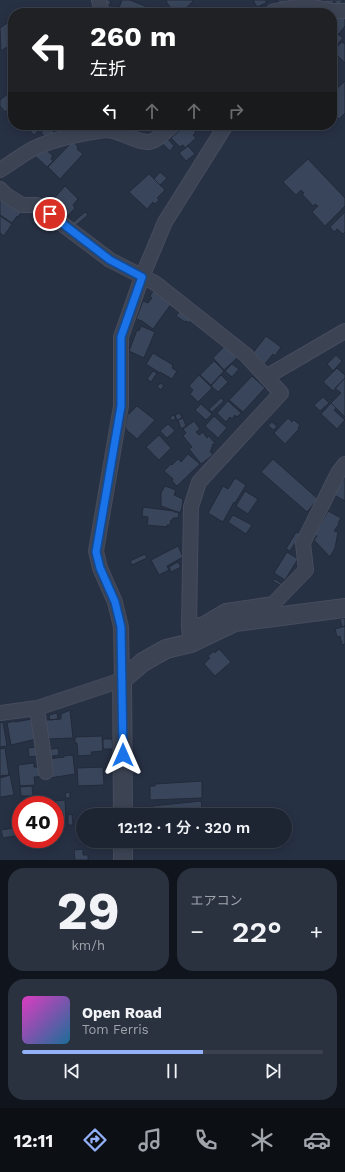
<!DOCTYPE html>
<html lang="ja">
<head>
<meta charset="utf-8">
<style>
	:root { --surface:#1d2533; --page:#2a313f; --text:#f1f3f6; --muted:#a0a5ac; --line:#3b424e; --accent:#93b1f9 }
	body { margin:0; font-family:"Work Sans","Noto Sans JP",sans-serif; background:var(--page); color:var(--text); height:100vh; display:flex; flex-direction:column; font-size:15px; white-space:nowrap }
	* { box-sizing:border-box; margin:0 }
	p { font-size:13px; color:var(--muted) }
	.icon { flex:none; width:22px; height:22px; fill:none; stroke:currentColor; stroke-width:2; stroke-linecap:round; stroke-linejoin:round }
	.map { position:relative; height:860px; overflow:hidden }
	.sheet { display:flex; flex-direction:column; gap:8px; padding:8px; background:#10141c; flex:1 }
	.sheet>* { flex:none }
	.hud { position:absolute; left:8px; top:8px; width:329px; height:122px; border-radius:16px; box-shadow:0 2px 10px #0003,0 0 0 1px var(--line); background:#202124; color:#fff; overflow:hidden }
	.speed { position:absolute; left:12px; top:796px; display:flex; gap:8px; font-size:20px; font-weight:700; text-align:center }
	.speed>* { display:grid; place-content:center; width:52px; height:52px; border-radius:50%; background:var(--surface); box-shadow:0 2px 10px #0003,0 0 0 1px var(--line); line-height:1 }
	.speed .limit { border:6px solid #d22; background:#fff; color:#111 }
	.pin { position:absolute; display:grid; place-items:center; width:34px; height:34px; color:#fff; margin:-17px; border:2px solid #fff; border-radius:50%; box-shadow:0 1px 4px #0007 }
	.me { position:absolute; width:44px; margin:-22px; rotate:0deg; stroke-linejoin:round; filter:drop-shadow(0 0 3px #0008) }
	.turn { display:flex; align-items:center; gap:14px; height:84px; padding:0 16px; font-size:18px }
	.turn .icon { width:52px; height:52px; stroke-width:2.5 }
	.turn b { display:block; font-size:28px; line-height:34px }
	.lanes { display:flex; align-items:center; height:38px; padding:0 16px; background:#0003; justify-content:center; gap:20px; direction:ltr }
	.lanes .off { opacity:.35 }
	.big { font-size:30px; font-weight:600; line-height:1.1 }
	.sheet .card { flex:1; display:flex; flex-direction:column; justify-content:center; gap:6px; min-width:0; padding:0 14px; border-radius:16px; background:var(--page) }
	.sheet .dial { align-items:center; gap:0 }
	.dial b { font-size:52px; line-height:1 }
	.song { display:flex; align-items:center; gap:12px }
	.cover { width:48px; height:48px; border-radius:6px; background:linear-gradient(135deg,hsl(310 70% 55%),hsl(200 70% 35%)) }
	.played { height:4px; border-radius:2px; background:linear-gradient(90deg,var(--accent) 60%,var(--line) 60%) }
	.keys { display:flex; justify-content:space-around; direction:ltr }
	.heat { display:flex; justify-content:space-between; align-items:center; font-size:22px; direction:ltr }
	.sheet .tiles { flex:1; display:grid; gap:8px; grid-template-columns:1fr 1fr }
	.card:last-child { grid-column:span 2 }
	.trip { position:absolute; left:76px; top:808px; width:216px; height:40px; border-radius:20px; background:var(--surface); box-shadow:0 2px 10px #0003,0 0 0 1px var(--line); font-weight:600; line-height:40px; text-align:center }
	.tab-bar { display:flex; height:64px; justify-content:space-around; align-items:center; background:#0c0f14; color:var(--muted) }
	.tab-bar .icon { width:28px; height:28px }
	.tab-bar .on { color:var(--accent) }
	.tab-bar b { font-size:18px; color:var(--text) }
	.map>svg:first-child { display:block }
</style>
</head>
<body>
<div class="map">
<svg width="345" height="860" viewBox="0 0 345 860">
	<rect width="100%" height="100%" fill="#273144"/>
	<path fill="#39455a" stroke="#222a3b" d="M106 0H110L111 4 107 5Z
		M122 0H130L162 13H117Z
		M167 0H192L193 1 187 7 189 9 184 13H175L167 3 166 1Z
		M253 0H266V3L257 7Z
		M275 0H287L285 5Z
		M324 0H343L339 5 334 1 330 7 323 2Z
		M202 7 207 13H195Z
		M336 15 345 18V26L339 34 332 28V20Z
		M10 21 13 25V43L1 51 0 28Z
		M334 31 343 38 336 46 332 42V33Z
		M342 42 345 44V63L333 51Z
		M345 81V113L339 119 337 117 334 120 332 118V93Z
		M13 90V106L5 112 0 106V100Z
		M24 125H44L34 135Z
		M47 125 54 132 48 139 41 133Z
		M186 125H190L196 133 193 135 196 138 185 148 183 145 180 147 171 138Z
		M167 138 174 146 170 151 162 143Z
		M73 141 78 147 77 149 83 154 60 179 48 167Z
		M188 146 195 154 186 161 179 153Z
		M44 148 53 156 51 159 53 161 47 167 34 155Z
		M308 159 345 198V206L325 226 312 212 318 206 315 204 313 206 302 194 304 193 301 190 296 195 283 182Z
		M160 172 167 178 160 185 154 179Z
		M149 174 165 190 157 198 159 200 155 204 153 202 147 209 129 192Z
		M65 186 78 199 73 205 75 208 65 219 49 204Z
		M0 197 22 211 18 217 17 216 12 223 0 215Z
		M85 212 88 215 74 227 71 224Z
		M345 212V232L343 234 337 229 334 232 330 227Z
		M0 216 12 224 4 236 0 233Z
		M156 287 174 300 153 329 142 321 136 319 143 301 148 303 152 298 150 296Z
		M182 307 193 317 189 323 186 321 185 322 176 316Z
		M141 326 155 332 144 358 129 351 137 330 139 331Z
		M266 336 281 347 275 356 273 354 265 364 252 354Z
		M225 346 237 358 224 370 213 358Z
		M153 353 173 365 172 368 177 371 172 379 160 372V373L146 364Z
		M336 355 342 361 333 371 327 364Z
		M214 361 224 371 211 385 200 375Z
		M232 364 239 369 232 377 225 371Z
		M337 368 345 375V378L333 391 323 382Z
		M153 371 157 373 151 382 147 379Z
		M199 375 212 388 198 402 190 394 193 390 189 386Z
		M221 375 228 382 218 392 211 386Z
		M252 376 265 388 243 412 229 400Z
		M345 378V417L331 403 341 393 335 388Z
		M160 383 164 385 161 390 157 387Z
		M323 397 329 403 320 411 314 405Z
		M221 398 224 401 212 412 209 409Z
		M228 401 241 413 237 417 235 415 232 419 230 417 226 422 217 413Z
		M331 403 336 408 334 410 345 420 337 429 321 414Z
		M201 404 212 414 206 420 195 410Z
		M137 406 155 420 137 439 129 432H128L125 427 128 413 129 414Z
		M180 413 182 418 177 420 175 415Z
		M173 415 176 418 172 421 170 418Z
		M214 416 227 428 218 438 205 426Z
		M183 418 186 426 181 429 178 420Z
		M288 418 292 422 294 420 300 425 298 428 299 429 285 444 274 433Z
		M194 421 200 429 196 432 199 435 203 432 207 438 209 436 215 443 212 445 213 447 211 448 212 450 210 451 213 455 201 464 189 449 192 447 183 436 186 433 183 429Z
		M272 422 277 427 273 430 268 425Z
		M168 424 175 431 167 438 160 431Z
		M159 435 171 448 159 460 146 447Z
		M188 454 200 464 177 486 172 481 173 479 164 471 171 464 172 465 178 459 181 462Z
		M273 459 318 499 307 512 261 472Z
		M345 477V501L334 495Z
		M235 478 246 485 235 503 234 502 223 522 208 513 223 486 228 489Z
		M165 486 176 490 174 495 183 499 182 507 180 513 161 506V493Z
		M245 491 258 499 248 514 236 506Z
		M143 507 174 511V512H179L178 518H173V520H171L170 525H167V527L147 525 148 517 142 516Z
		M328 511 341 518 338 523 339 524 334 531 338 532 335 548 330 557 314 540 317 536 315 535Z
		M233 515 252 525 246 534 228 522Z
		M296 532 301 534 290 551 286 549Z
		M178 546 183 557 167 566 169 570 159 575 151 560Z
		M287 552 298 559 285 580 274 573Z
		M145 554 147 558 132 565 130 561Z
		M178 562 181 567 171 572 169 567Z
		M275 579 284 585 283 587 273 581Z
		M345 618V626L342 627 340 619Z
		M345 626V644L342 645 340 636 337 637 335 629Z
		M219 649 231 662 215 676 204 664 210 658 208 656 214 651 215 653Z
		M70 710 73 738 48 739 46 720 61 719V714Z
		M57 713 58 719 50 720 49 715Z
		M32 719 36 739 11 745 7 723 14 721 15 722Z
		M3 722 7 746 0 747V723Z
		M102 736 103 751 91 752 92 755 78 756 77 743H75V737Z
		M103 739H112L113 749H103Z
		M36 747 37 756 29 757 28 748Z
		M5 748 9 775 0 776V749Z
		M58 748 59 755 47 757 46 750Z
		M73 755 75 774 50 778 48 759 64 757V756Z
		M34 763V767H40L49 776 34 777 35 785 20 786 18 765Z
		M103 767 104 785 78 786 77 768Z
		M10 775 14 795 0 797V778Z
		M202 781V798L150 800V786H155V784Z
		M32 786 33 796H21L20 787Z
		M70 792V798H66L65 793Z
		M65 800 66 820 55 821V805H22V804Z
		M201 801 203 815H153L152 806Z
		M72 814 73 825H68V815Z
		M19 827 21 835 3 838 1 830Z
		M83 849V855H88V860H75L74 850Z"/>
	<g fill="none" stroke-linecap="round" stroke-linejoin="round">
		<defs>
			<path id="minor" d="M99 0 102 13
				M272 13 274 11 296 7H314L332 11H345
				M0 170C12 163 26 151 39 146 59 138 83 133 105 130 110 130 117 132 122 134 151 146 150 146 173 125
				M0 189 6 195 22 205H37L110 260 155 283 246 355 281 393 199 482 191 507 189 627 191 643
				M266 377 345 331
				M189 627 204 624 226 611 273 604 306 570 303 543 338 473 345 464
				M37 708 46 772
				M0 713 37 708 122 680 121 627 115 602 100 568 96 551 121 406V337L142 277 165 222 226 125"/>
			<path id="tertiary" d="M123 815 122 680 143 662 166 649 191 643 235 622 345 608
				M123 841V860"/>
		</defs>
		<use href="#minor" stroke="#464c5d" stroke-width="16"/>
		<use href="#tertiary" stroke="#464c5d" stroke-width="20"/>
		<use href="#minor" stroke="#3c4454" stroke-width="14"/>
		<use href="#tertiary" stroke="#3c4454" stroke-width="18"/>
	</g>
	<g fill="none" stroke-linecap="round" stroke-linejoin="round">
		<defs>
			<path id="route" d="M50 214 110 260 142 277 121 337V406L96 552 100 568 115 602 121 627 123 755"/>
		</defs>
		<use href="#route" stroke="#114b97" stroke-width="10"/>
		<use href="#route" stroke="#1a73e8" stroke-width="7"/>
	</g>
</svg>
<div class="speed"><div class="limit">40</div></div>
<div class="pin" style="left:50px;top:214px;background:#d93025"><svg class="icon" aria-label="arrive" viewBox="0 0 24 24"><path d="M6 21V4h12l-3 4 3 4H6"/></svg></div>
<svg class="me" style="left:123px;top:755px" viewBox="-20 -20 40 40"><path d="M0-17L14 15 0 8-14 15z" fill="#1a73e8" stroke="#fff" stroke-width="4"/></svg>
<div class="trip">12:12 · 1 分 · 320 m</div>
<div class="hud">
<div class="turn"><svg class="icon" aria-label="left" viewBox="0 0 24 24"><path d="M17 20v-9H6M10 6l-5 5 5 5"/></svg><div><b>260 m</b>左折</div></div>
<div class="lanes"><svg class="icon" aria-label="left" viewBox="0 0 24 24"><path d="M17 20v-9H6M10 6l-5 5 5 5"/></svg><svg class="icon off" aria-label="ahead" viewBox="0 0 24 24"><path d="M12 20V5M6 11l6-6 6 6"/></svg><svg class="icon off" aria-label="ahead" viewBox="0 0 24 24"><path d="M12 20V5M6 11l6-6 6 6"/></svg><svg class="icon off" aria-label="right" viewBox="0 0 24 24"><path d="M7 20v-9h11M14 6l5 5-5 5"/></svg></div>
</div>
</div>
<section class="sheet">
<div class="tiles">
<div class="card dial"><b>29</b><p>km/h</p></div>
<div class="card"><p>エアコン</p>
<div class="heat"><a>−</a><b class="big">22°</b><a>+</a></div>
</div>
<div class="card">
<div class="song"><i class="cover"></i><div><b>Open Road</b><p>Tom Ferris</p></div></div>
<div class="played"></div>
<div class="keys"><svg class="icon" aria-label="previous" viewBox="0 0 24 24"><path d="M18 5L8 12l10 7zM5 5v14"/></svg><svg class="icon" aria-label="pause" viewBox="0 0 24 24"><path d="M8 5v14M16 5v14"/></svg><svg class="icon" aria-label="next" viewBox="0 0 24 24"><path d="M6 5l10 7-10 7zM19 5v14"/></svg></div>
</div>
</div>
</section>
<nav class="tab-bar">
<b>12:11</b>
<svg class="icon on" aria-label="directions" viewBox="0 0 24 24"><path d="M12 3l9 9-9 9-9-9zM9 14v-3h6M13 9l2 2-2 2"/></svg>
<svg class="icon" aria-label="music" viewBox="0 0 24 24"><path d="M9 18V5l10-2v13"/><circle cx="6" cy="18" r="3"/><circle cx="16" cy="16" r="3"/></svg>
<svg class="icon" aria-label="phone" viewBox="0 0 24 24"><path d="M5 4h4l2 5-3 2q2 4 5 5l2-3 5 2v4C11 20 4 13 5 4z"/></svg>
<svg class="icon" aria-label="climate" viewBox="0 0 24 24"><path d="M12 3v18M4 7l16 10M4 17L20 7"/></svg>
<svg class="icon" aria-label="car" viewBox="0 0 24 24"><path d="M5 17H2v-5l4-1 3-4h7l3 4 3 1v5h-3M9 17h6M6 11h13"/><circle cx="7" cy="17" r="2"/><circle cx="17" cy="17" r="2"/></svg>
</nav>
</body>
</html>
